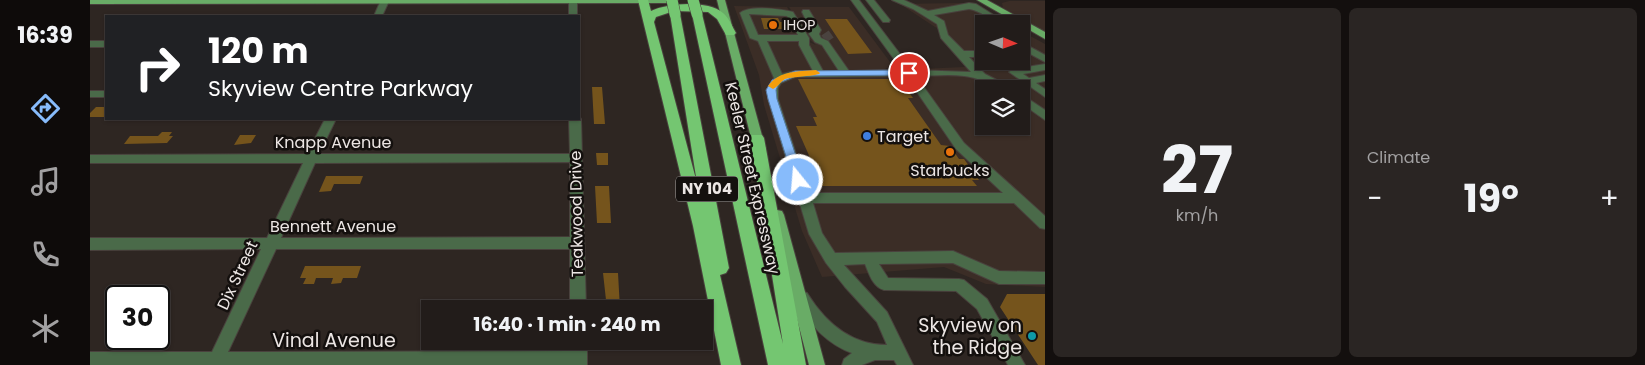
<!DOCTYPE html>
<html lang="en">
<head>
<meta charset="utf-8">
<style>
	:root { --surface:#221c1a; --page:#2a2523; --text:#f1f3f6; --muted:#a2a1a2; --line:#3f3a39; --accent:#87bbfb }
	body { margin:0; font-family:Poppins,sans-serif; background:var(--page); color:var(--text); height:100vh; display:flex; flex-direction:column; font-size:19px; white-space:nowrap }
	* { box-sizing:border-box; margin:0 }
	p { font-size:16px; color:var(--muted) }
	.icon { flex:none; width:28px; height:28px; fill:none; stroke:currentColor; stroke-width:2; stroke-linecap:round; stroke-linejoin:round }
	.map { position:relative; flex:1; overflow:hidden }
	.panel { display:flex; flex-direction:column; gap:8px; padding:8px; background:#130f0e; width:600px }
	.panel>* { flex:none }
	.hud { position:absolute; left:15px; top:15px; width:475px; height:105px; border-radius:0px; box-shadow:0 1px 4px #0004,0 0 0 1px var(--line); background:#202124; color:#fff; overflow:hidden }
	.needle { width:32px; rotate:92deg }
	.tools { position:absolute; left:885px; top:15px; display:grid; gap:10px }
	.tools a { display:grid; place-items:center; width:55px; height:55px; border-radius:0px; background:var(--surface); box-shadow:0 1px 4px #0004,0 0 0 1px var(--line); font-size:25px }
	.speed { position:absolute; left:15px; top:285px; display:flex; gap:10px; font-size:25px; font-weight:700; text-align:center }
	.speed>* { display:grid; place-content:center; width:65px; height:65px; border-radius:50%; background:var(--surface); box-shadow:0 1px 4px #0004,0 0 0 1px var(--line); line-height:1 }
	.speed .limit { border:2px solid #111; border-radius:8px; background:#fff; color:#111 }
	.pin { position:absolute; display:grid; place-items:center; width:42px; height:42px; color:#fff; margin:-21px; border:2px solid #fff; border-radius:50%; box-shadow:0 1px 5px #0007 }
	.me { position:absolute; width:55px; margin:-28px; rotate:343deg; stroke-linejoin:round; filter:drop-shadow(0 0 4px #0008) }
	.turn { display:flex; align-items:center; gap:18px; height:105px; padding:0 20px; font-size:22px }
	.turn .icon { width:65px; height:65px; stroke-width:2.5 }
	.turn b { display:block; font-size:35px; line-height:42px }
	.big { font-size:38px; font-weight:700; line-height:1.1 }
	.panel .card { flex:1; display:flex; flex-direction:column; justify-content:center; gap:8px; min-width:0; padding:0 18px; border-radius:8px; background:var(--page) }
	.panel .dial { align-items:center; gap:0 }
	.dial b { font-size:65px; line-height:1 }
	.heat { display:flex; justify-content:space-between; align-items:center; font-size:28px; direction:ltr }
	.panel .tiles { flex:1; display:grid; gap:8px; grid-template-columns:repeat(2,1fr) }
	.trip { position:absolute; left:331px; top:300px; width:292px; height:50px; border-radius:0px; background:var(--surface); box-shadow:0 1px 4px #0004,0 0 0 1px var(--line); font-weight:700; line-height:50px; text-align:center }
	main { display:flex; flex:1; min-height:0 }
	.menu { display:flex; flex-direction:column; width:90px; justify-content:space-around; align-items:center; background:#0e0b0a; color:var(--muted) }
	.menu .icon { width:35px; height:35px }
	.menu .on { color:var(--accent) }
	.menu b { font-size:22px; color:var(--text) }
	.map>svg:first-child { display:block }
</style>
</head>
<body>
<main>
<nav class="menu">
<b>16:39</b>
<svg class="icon on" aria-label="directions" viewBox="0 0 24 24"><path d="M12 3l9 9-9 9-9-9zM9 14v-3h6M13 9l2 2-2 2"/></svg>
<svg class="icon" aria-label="music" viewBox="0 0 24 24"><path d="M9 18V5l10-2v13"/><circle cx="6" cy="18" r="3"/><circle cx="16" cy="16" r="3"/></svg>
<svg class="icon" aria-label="phone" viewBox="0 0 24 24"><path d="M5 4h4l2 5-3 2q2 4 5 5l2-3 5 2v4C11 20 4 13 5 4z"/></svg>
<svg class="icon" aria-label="climate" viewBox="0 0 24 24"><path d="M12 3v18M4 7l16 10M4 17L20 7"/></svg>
</nav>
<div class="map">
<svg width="955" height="365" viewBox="0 0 955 365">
	<rect width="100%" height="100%" fill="#2e2622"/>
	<path fill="#3b2d26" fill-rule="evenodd" d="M919 1H955V32L913 8 912 3Z
		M870 3 890 6 919 24H894V61H931V31L955 44V287L896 284 854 267 732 277 712 231 674 105 669 75 644 6 697 7 719 42 726 45 720 40 699 7H759L803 66 795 69 807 70 875 67 848 29 810 4ZM894 89H931V126H894Z"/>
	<path fill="#75541c" d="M671 18H688L690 22H694L697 29H674Z
		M735 19H757L782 53 758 54Z
		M708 79H803L806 84H813L823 98H818L851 145 860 146 869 159H874L889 180H882L887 186H726L715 160H721L706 126H727L723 117H727Z
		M502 87H512L515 124H504Z
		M6 107H16V117H0V113Z
		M72 132H82L79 136H83L77 143 34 144 40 136H68Z
		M150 135H166L161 143 144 145Z
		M506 153H518V165H507Z
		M236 176H273L270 184H244L241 191 229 192Z
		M505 186H519L521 223H507Z
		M215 266H271L267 278H253L251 283 241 284 243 278H226L224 284H213L216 278H210Z
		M513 273H528L530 309H517Z
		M917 294H955V365H948L910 307Z"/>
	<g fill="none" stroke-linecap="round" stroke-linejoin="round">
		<path stroke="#4a433f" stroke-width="9" stroke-dasharray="9 5" stroke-linecap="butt" d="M735 33 740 40"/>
		<defs>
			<path id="minor" d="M291 0 299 1 292 16H284Z
				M479 0 487 1V16H479Z
				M761 0H769L822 70 881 72 851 38 847 24 823 9 802 0H814L838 11 879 3 886 4 918 24C901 24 894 11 879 9L844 15 854 21 858 35 874 51H894V57H879L895 74 924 89C904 89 894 78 874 76 859 74 842 76 826 76L874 143 955 216V229L950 228 924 203H723L732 233 745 253 863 251 909 271 955 272V284H909L863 263 789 264 798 278 869 279 874 280 897 299 935 365H918L887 309 866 291 794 290C783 287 779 274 775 264L754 265 797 312 823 365H807L804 360H785L772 365H752L754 359 762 353C737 344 720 325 707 303L704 298 707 293 712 291 717 293C735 322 761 345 797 345L787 322 755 287 736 263 719 234 678 99V88L684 78 668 41 660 38 650 13C659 5 691 9 703 12L719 38V45L733 71H749L732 45 725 42 719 34 721 30 712 12 713 10H719L731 30 729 34 731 38 738 41 759 71 812 70ZM659 14 697 16 708 35H668ZM677 41H709V45L723 71H705L692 74ZM816 76 866 149 913 193H719L688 99V88L691 83 705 77Z
				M776 0H784L800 20 799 22H793Z
				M0 41H16V47H0Z
				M931 42 955 55V62L931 49Z
				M955 64V70L933 74 939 78 955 75V81L946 83 955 89V97L919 72 924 69Z
				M0 91H16V97H0Z
				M931 94 955 110V120L931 103Z
				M489 116 491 119 496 309H480V249H186L138 352 481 351V341H497V365H0V352H122L171 249 0 250V238H177L213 163H0V155L217 154 235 119H246L229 154H480L479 119H489ZM480 162V237L191 238 225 163Z"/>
			<path id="major" d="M0 0H588L584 3 0 4Z
				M627 0H635L676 150 674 153H666L664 150Z
				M887 0H897L955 32V39Z
				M687 210 692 211 694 215 735 365H719L680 215 682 211Z"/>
			<path id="highway" d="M548 0H558L561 11C578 3 618 0 633 13 639 18 642 26 646 33L644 35H636L627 19 618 12 585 11 590 14 639 268 636 273 630 275 651 365H631L603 226ZM584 11 580 14 607 183 564 22 566 17Z
				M607 11 612 14 693 344 660 138 662 135H672L674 138 716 365H678L602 14Z"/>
		</defs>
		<use href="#minor" stroke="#49413d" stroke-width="2"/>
		<use href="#major" stroke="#49413d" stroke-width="2"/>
		<use href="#highway" stroke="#49413d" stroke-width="2"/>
		<use href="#minor" fill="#4a6a49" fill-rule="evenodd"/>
		<use href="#major" fill="#69ac66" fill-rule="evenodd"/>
		<use href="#highway" fill="#74c671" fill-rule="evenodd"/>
		<defs>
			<path id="highway-bridge" d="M582 0 585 14
				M603 0 607 14"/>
		</defs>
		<use href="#highway-bridge" stroke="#49413d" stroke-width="12" stroke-linecap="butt"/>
		<use href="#highway-bridge" stroke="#74c671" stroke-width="11"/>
	</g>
	<path fill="#87bbfb" stroke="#587aa3" d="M819 70 822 71V75L706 76 689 83 686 90 687 99 714 180 708 184 704 182 678 99 676 90 682 80 705 71Z"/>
	<path fill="#f59e0b" d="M726 70 730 73 729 74C718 77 706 76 695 79 690 82 688 87 683 89L678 86C690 70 707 72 726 70Z"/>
	<g fill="#e8710a" stroke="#14100e" stroke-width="2">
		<circle cx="683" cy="25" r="5"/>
		<circle cx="860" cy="152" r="5"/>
	</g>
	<circle fill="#3f7fe0" stroke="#14100e" stroke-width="2" cx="777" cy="136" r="5"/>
	<circle fill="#0f9aa8" stroke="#14100e" stroke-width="2" cx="942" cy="336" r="5"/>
	<g text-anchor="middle" stroke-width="5" stroke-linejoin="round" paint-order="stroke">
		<g font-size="14" fill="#ece6e4" stroke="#14100e" text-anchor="start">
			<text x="693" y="30">IHOP</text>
		</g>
		<rect fill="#14100e" stroke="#aba6a4" stroke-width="1" x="586" y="176.5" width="62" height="25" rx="4"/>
		<g font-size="15" font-weight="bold" fill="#ece6e4">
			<text x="617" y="194">NY 104</text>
		</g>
		<g font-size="16" fill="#ece6e4" stroke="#14100e" text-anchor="start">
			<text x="787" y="142">Target</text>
			<text x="860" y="176" text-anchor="middle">Starbucks</text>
		</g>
		<g font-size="16" fill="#ece6e4" stroke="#14100e">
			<text x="243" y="148">Knapp Avenue</text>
			<text transform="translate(663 178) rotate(77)" y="6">Keeler Street Expressway</text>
			<text transform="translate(486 214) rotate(-91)" y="6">Teakwood Drive</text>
			<text x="243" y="232">Bennett Avenue</text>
			<text transform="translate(147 275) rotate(-65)" y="6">Dix Street</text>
		</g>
		<g font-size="19" fill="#ece6e4" stroke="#14100e" text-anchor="end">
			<text x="932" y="332">Skyview on<tspan x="932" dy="22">the Ridge</tspan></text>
		</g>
		<g font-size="19" fill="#ece6e4" stroke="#14100e">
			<text x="244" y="347">Vinal Avenue</text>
		</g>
	</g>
</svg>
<div class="tools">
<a><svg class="needle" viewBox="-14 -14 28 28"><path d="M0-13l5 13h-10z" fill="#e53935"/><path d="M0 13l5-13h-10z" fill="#a2a1a2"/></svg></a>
<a><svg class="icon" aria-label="layers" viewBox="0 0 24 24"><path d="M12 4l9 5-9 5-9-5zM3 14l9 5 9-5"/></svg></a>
</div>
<div class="speed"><div class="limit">30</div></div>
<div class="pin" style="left:819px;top:73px;background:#d93025"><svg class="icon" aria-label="arrive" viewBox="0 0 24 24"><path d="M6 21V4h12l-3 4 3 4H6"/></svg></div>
<svg class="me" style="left:708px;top:180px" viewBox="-20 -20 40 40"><circle r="17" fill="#87bbfb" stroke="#fff" stroke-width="3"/><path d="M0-11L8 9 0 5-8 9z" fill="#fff"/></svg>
<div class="trip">16:40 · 1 min · 240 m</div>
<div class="hud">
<div class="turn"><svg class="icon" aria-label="right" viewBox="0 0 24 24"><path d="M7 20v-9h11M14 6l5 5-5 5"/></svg><div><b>120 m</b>Skyview Centre Parkway</div></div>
</div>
</div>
<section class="panel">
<div class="tiles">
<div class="card dial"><b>27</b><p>km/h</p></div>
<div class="card"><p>Climate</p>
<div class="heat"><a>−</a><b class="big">19°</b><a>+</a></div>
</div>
</div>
</section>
</main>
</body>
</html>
